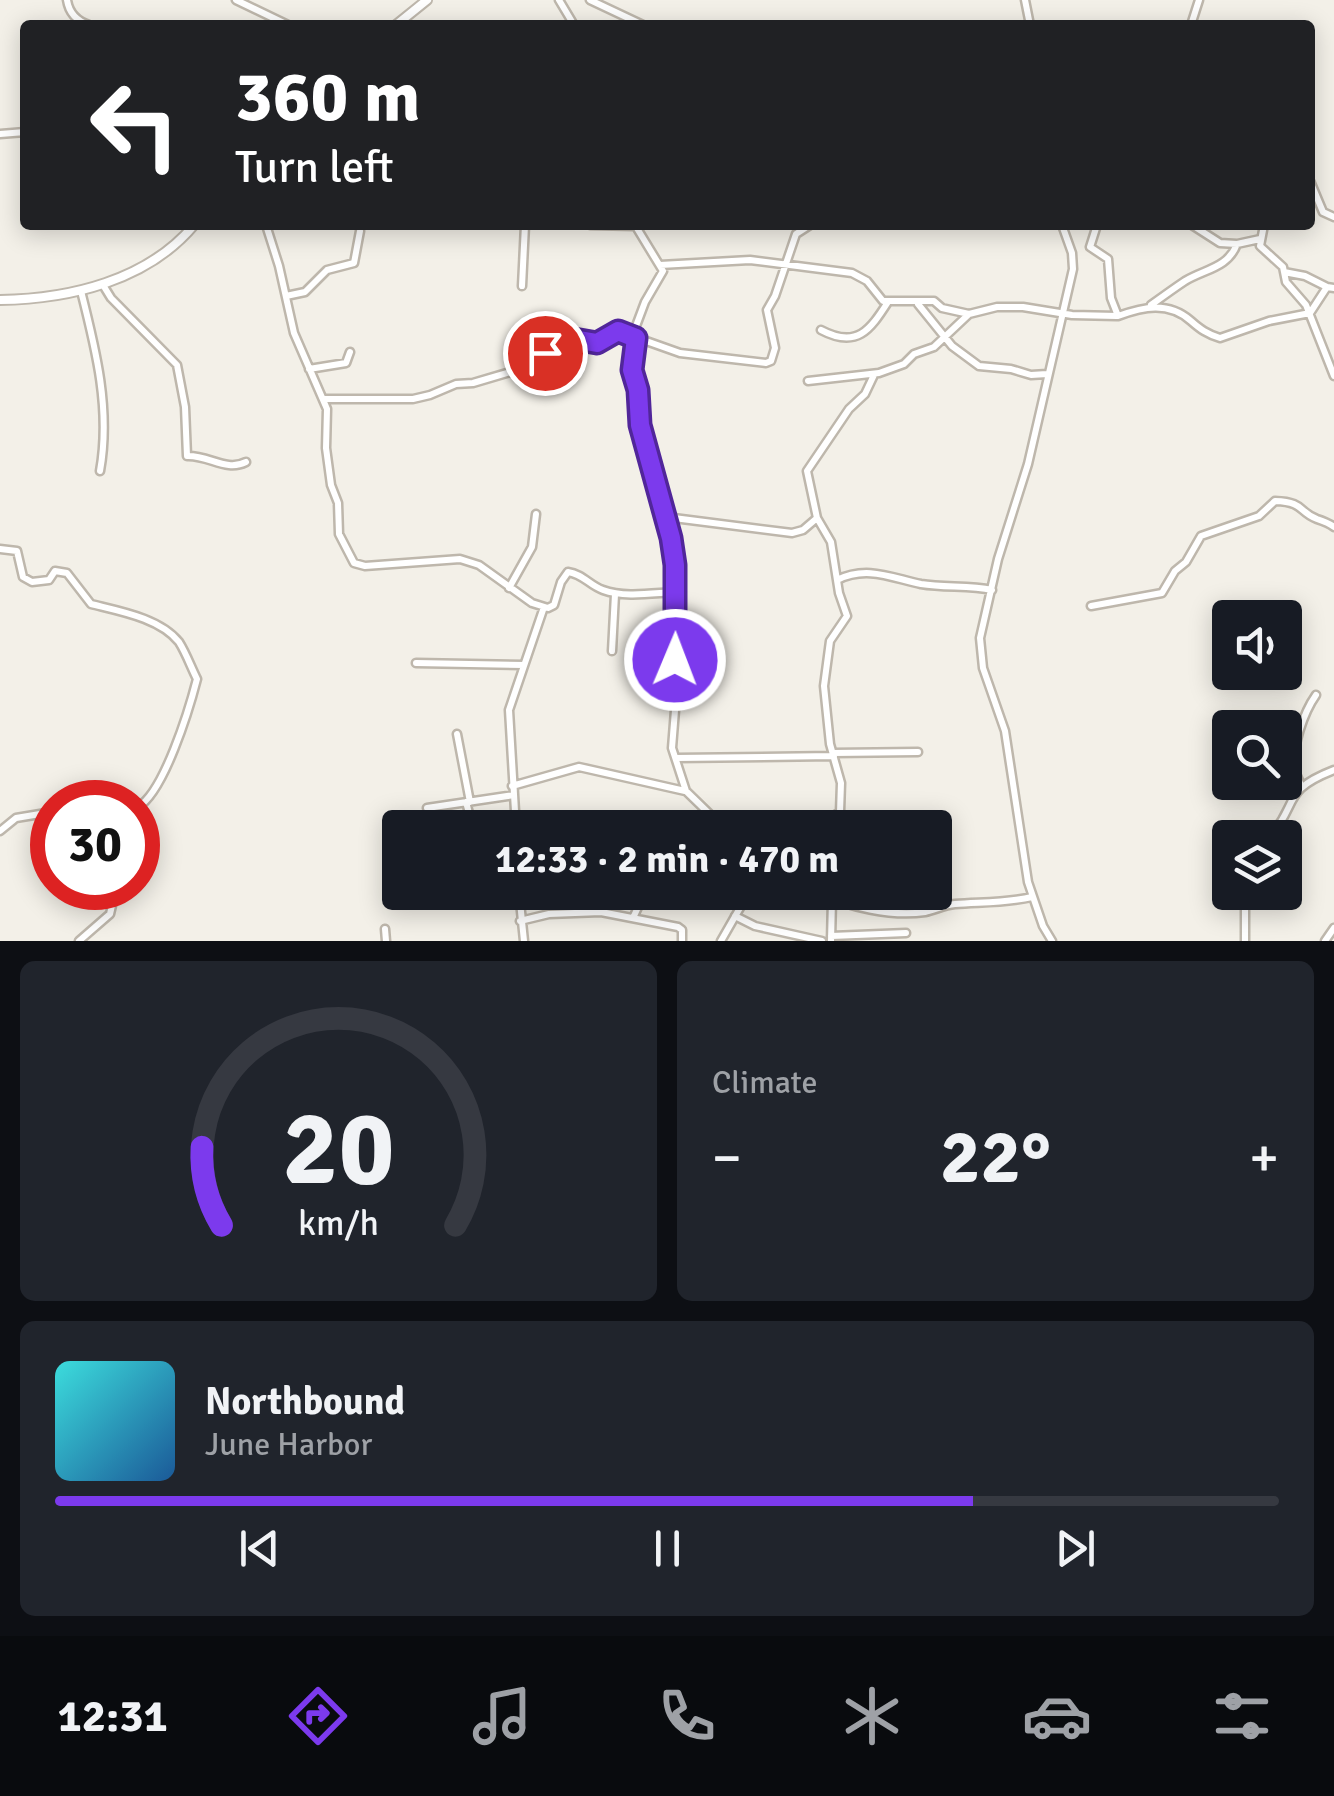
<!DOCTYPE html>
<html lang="en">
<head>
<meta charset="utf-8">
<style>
	:root { --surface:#171b24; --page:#20242c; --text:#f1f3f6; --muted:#9ea1a6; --line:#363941; --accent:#7c3aed }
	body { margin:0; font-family:Signika,sans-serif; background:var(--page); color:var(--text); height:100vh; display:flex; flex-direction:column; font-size:38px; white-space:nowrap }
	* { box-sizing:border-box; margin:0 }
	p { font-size:32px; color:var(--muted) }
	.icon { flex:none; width:55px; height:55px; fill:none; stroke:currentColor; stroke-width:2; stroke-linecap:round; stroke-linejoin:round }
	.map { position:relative; height:941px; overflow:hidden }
	.side { display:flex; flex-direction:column; gap:20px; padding:20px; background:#0d0f14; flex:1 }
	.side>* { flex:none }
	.guide { position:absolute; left:20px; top:20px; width:1295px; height:210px; border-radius:10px; box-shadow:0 5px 25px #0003; background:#202124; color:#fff; overflow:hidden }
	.controls { position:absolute; left:1212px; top:600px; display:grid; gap:20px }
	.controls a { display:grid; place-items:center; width:90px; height:90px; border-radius:10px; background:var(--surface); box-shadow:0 5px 25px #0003; font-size:50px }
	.speed { position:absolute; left:30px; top:780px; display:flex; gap:20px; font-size:50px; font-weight:700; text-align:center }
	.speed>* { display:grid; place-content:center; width:130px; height:130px; border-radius:50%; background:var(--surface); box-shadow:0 5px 25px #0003; line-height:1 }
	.speed .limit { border:15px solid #d22; background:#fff; color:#111 }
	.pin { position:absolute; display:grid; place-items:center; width:85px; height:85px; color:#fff; margin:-42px; border:5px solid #fff; border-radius:50%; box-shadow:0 2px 10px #0007 }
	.me { position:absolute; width:110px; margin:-55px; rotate:1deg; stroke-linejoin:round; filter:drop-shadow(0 0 8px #0008) }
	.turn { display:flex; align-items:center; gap:35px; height:210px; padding:0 50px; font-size:45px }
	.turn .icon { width:130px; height:130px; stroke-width:2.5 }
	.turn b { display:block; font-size:70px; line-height:85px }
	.big { font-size:75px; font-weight:800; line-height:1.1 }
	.side .tile { flex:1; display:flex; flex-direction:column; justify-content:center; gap:15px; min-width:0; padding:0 35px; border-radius:15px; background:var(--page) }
	.side .dial { align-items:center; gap:0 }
	.dial svg { height:260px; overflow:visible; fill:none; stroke:var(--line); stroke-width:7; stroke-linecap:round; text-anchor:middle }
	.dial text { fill:var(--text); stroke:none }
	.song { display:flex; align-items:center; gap:30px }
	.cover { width:120px; height:120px; border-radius:15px; background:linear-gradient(135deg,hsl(180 70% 55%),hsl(210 70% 35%)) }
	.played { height:10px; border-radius:5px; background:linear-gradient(90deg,var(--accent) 75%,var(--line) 75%) }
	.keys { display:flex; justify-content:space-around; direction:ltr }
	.heat { display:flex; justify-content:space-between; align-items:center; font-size:55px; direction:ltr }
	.side .tiles { flex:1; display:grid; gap:20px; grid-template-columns:1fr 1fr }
	.tile:last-child { grid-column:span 2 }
	.trip { position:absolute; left:382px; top:810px; width:570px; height:100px; border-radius:10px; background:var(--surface); box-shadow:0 5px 25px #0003; font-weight:800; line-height:100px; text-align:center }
	.dock { display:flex; height:160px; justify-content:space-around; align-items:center; background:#090b0e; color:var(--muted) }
	.dock .icon { width:70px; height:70px }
	.dock .selected { color:var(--accent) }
	.dock b { font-size:45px; color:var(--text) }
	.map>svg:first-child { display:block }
</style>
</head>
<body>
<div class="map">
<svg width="1334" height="941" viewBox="0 0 1334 941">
	<rect width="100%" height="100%" fill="#f3f0e8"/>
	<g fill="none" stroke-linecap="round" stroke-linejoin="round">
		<defs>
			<path id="minor" d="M67 0C69 13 77 21 89 25
				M236 0 288 25
				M559 0 574 25
				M590 0 643 25
				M1025 0 1030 25
				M1191 25 1199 0
				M0 134 25 132
				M1310 181 1323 212 1334 217
				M266 225 279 266 294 333 327 409 326 448 331 485 338 503 339 534 354 563 365 566 460 559 479 565 532 603 548 608 554 605 561 582 568 572C583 574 589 585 603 590 625 598 653 593 676 592
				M590 225 635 226
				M635 225 663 271 645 302 636 326 632 370 638 391 640 425 671 538 675 565 677 685 672 748 686 791 724 828
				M1097 225 1090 247 1108 259 1111 298 1118 316C1143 307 1168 301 1191 321 1200 329 1207 334 1220 338L1269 321 1310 313 1327 287 1334 288
				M1192 225 1220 243 1237 244 1260 239
				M1264 225 1260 246 1283 267 1286 282 1306 305 1334 376
				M660 265 750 260 852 273 867 281 883 301H934L942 308 969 314
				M1284 272 1305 276 1327 287
				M103 285 111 298 177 365 185 407 187 456C209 455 226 472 246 462
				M522 286 525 225
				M81 291C96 350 111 410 100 471
				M286 296 305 292 327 270 354 263 360 231
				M918 304 952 346 979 366 1011 369 1031 375 1047 374
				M1151 305C1162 297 1173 289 1185 281 1205 269 1228 268 1237 244
				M821 330C857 349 870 330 888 302
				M309 369 346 363 350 352
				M808 381 879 373 904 364 914 354 934 347 969 314 997 307H1023L1072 315 1117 316
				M324 399H413L430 395 456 384 473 383 517 370 568 338 597 343 618 331 680 353 766 363 771 361 775 348 767 310 775 296 796 234 810 225
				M666 517 792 533 803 530 817 518
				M0 549 17 551 23 577 32 582 49 580 55 571 67 573 91 604C119 611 160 618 179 642 186 653 191 667 197 679 189 710 164 792 138 807
				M837 580C867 565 892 578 921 584 945 588 969 585 992 590
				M509 588 532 547 536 514
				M1091 606 1162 593 1175 571 1186 562 1201 536 1259 516 1275 501C1305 502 1298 512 1317 519 1323 521 1329 523 1334 527
				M612 651 615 594
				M416 663 524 665
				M457 734 470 802
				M833 753 918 752
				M676 758 834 756
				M512 786 579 767 685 791
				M1301 786C1300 781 1296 776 1295 770 1291 748 1304 712 1316 695
				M466 802 473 828
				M427 808 514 795
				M516 828 509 710 544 607
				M815 828 840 812 841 783 830 744 824 686 830 641 847 616 839 593 831 542 817 518 807 471 849 409 865 394 874 375
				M0 831 16 818 52 812
				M1269 838C1300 803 1280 791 1334 770
				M388 876H400
				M519 892 524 941
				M818 892C847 907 892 917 925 912 935 910 944 905 955 904 981 902 1006 903 1032 897
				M735 916 755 926 822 941
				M633 918 645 892
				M520 921 549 914 601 912 678 927 682 930V941
				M385 929 386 941
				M831 936 906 933
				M79 941 110 914 116 888
				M721 941 749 892
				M831 941 832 899
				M1052 941 1043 926 1028 882 1005 731 983 668 980 638 998 559 1028 464 1073 269 1072 253 1062 225
				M1245 941V892
				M1325 941 1334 928"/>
			<path id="tertiary" d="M396 25 427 0
				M0 300C69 299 147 281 194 225"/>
		</defs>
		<use href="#minor" stroke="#beb7ac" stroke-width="11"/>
		<use href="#tertiary" stroke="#beb7ac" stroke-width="12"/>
		<use href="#minor" stroke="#fff" stroke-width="6"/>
		<use href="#tertiary" stroke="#fff" stroke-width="8"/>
	</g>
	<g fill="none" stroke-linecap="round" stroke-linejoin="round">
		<defs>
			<path id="route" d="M545 353 568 338 597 343 618 331 636 338 632 370 638 390 640 425 671 538 675 565V660"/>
		</defs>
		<use href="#route" stroke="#51269a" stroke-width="25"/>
		<use href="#route" stroke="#7c3aed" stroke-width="18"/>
	</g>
</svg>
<div class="controls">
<a><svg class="icon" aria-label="sound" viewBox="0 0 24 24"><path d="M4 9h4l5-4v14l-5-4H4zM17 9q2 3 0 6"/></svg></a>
<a><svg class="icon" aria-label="search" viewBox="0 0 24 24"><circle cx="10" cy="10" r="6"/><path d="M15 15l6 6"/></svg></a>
<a><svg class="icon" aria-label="layers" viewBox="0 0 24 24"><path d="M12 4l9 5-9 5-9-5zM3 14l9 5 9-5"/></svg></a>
</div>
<div class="speed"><div class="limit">30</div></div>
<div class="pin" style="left:545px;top:353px;background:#d93025"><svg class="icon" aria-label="arrive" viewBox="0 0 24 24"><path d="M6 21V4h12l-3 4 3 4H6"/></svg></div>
<svg class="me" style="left:675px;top:660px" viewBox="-20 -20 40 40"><circle r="17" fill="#7c3aed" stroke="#fff" stroke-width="3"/><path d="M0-11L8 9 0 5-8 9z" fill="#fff"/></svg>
<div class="trip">12:33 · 2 min · 470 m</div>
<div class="guide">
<div class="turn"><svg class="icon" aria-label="left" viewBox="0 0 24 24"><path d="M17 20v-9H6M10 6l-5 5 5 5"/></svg><div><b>360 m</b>Turn left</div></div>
</div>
</div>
<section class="side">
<div class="tiles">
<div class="tile dial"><svg viewBox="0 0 100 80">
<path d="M14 69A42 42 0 1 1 86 69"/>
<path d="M14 69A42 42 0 0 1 8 45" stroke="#7c3aed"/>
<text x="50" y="56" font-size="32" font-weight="700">20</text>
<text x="50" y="72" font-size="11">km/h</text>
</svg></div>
<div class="tile"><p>Climate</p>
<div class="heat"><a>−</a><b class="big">22°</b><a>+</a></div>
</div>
<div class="tile">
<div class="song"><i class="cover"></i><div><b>Northbound</b><p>June Harbor</p></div></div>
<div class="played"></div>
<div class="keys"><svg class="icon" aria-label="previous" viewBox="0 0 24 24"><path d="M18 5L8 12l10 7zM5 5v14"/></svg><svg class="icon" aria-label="pause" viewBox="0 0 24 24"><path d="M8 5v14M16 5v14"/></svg><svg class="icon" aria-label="next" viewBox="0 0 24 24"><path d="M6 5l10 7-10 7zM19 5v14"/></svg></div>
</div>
</div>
</section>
<nav class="dock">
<b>12:31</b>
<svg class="icon selected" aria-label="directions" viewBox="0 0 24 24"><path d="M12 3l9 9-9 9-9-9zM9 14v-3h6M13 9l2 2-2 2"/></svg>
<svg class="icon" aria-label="music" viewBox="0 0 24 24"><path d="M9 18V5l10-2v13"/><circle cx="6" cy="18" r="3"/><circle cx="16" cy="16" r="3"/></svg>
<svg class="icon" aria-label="phone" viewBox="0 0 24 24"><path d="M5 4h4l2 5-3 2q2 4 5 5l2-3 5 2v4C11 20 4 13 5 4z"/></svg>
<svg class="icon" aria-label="climate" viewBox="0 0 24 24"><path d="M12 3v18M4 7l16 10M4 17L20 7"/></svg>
<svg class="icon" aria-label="car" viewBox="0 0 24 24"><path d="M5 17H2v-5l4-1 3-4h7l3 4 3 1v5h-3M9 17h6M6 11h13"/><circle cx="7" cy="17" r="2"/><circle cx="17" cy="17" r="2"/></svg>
<svg class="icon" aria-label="filters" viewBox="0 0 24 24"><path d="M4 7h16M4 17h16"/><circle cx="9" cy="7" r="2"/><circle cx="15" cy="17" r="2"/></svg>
</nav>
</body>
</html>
